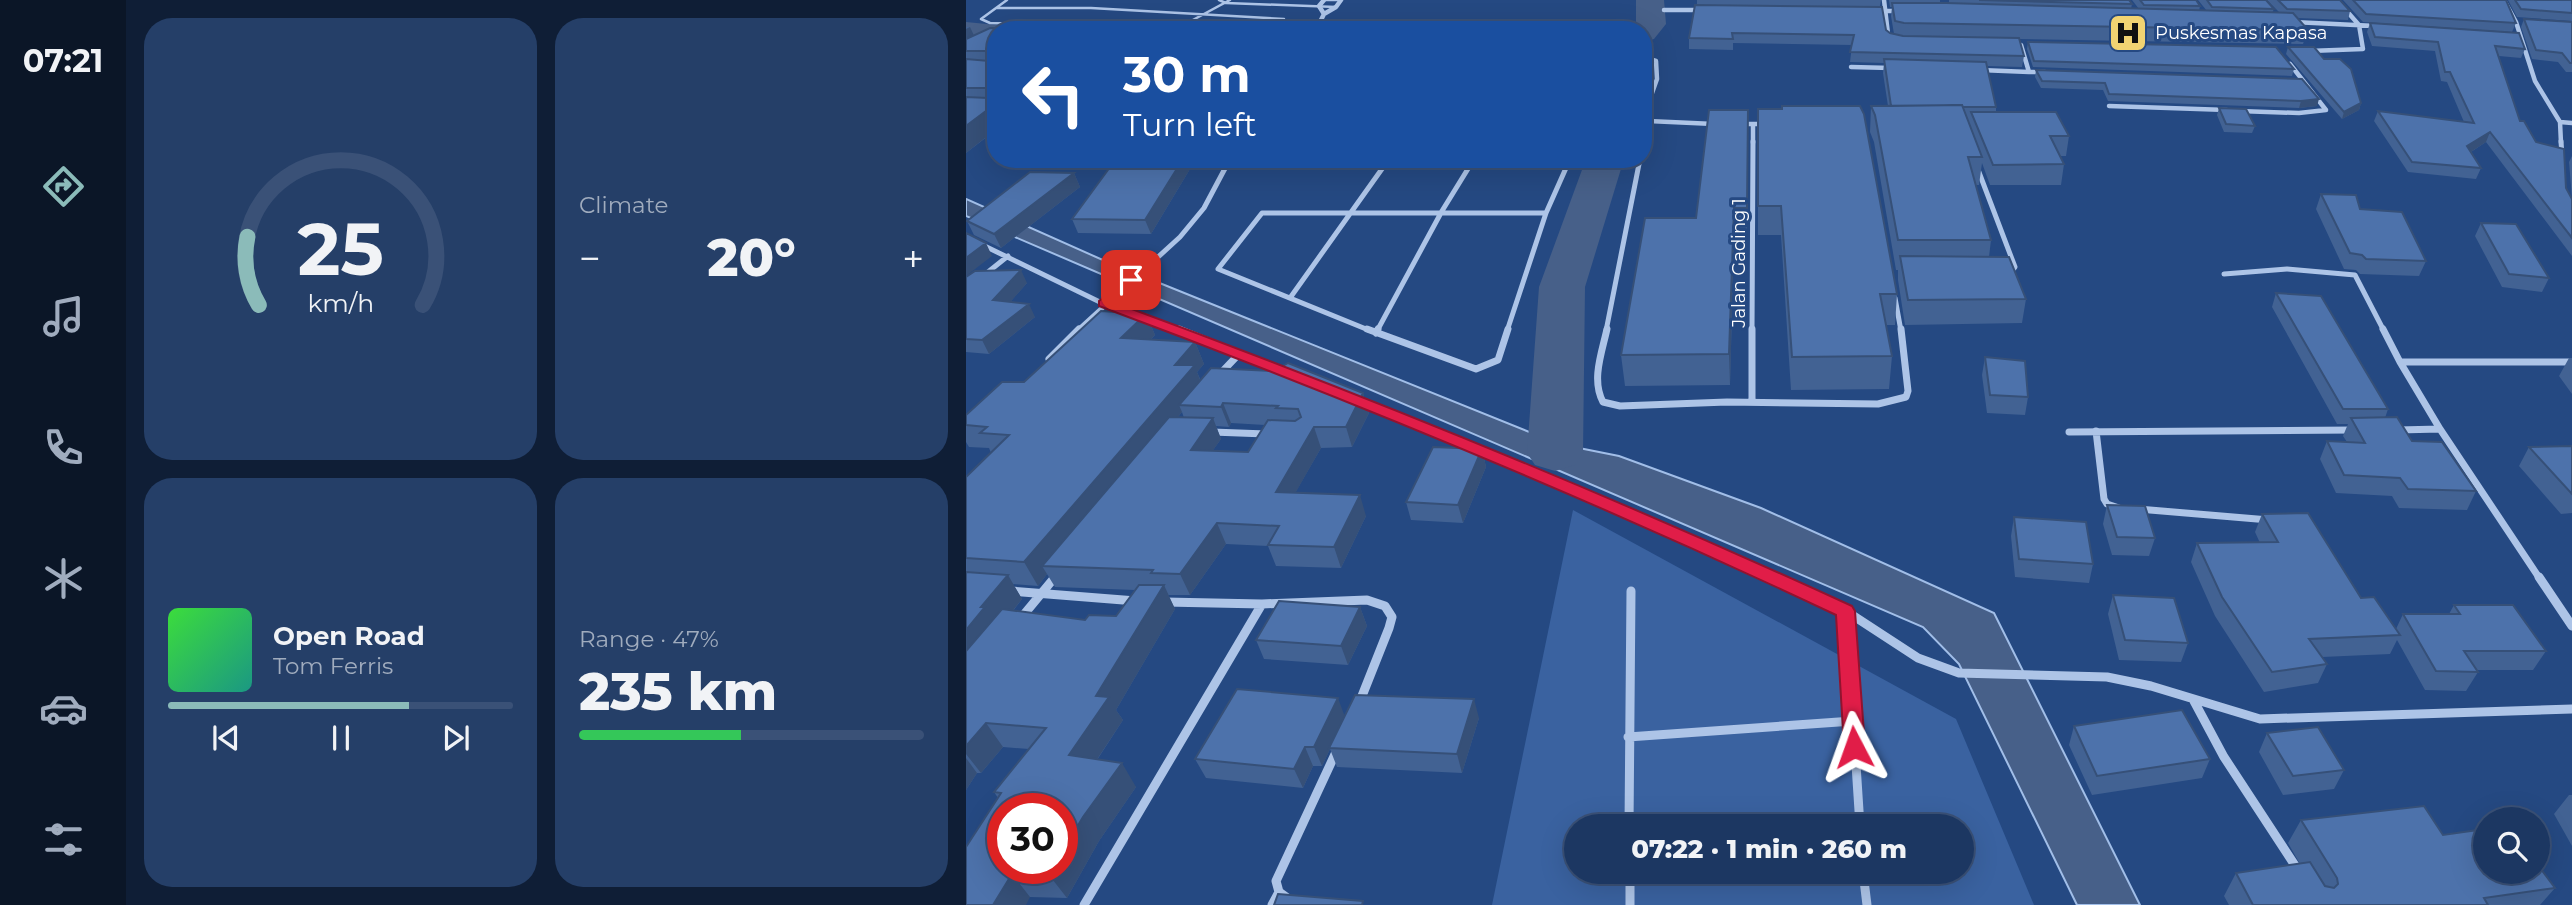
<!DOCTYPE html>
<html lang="en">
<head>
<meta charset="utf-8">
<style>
	:root { --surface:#1c3762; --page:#253f68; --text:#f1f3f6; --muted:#a0acbe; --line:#3a5177; --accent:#8bbbb9 }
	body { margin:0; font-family:Montserrat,sans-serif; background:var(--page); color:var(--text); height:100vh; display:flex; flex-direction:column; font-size:26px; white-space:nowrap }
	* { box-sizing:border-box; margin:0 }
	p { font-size:23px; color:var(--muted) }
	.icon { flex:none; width:38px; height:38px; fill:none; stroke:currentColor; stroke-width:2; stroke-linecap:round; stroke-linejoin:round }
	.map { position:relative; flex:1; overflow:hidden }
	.drawer { display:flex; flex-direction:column; gap:18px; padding:18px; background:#0f1e36; width:840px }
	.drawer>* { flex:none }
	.top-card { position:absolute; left:21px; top:21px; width:665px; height:147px; border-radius:28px; box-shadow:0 7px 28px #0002,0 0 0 2px var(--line); background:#1a4fa0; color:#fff; overflow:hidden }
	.buttons { position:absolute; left:1507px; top:807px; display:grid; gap:14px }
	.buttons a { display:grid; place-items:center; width:77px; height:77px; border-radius:50%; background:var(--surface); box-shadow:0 7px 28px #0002,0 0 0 2px var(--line); font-size:35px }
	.speed { position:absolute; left:21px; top:793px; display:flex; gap:14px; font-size:35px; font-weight:700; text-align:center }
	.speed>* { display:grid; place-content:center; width:91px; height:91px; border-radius:50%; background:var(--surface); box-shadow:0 7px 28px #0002,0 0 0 2px var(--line); line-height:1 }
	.speed .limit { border:10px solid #d22; background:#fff; color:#111 }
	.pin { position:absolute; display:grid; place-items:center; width:60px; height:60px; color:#fff; margin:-30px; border-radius:14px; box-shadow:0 4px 10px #0006 }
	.me { position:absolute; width:77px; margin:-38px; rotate:356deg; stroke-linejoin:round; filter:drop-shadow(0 0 5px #0008) }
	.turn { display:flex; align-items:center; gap:24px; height:147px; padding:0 21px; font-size:32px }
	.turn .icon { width:91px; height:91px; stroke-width:2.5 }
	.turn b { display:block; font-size:49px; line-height:60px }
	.big { font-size:52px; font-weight:800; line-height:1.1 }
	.drawer .tile { flex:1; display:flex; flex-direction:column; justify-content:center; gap:10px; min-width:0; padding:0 24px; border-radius:28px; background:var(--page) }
	.drawer .dial { align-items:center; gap:0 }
	.dial svg { height:182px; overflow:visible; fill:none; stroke:var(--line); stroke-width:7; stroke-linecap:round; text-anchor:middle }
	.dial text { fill:var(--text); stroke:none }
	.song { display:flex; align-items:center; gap:21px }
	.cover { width:84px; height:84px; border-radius:10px; background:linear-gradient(135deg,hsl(120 70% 55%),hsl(170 70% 35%)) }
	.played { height:7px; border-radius:4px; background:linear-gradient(90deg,var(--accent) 70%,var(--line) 70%) }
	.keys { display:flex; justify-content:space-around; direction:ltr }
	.heat { display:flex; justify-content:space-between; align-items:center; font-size:38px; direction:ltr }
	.charge { height:10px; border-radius:5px; background:linear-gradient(90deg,#34c759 47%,var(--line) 0) }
	.drawer .tiles { flex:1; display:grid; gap:18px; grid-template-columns:repeat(2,1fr) }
	.trip { position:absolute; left:598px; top:814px; width:410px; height:70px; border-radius:35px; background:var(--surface); box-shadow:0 7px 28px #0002,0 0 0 2px var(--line); font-weight:800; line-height:70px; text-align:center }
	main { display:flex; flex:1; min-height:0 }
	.menu { display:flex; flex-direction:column; width:126px; justify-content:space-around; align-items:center; background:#0b1627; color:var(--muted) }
	.menu .icon { width:49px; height:49px }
	.menu .on { color:var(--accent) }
	.menu b { font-size:32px; color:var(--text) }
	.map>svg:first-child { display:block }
</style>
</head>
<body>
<main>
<nav class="menu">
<b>07:21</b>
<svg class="icon on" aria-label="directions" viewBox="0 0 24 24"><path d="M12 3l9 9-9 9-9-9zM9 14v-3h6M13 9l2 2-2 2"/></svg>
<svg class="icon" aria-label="music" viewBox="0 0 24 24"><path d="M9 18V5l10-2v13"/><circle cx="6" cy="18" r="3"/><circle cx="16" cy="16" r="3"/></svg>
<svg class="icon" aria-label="phone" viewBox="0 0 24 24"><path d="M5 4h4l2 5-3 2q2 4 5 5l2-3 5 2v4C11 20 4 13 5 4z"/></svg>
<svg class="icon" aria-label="climate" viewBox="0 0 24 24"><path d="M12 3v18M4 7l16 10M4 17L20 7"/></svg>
<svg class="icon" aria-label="car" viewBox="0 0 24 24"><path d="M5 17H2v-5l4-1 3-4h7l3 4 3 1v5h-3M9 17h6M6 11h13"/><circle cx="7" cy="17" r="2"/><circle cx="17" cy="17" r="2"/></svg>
<svg class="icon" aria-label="filters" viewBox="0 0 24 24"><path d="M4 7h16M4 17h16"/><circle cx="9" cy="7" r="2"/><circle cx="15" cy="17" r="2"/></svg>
</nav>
<section class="drawer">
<div class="tiles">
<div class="tile dial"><svg viewBox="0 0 100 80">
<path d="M14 69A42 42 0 1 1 86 69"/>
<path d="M14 69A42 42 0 0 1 9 39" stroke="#8bbbb9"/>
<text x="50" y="56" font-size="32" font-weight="700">25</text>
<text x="50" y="72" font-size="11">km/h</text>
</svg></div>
<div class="tile"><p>Climate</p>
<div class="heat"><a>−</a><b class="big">20°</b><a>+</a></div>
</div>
<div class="tile">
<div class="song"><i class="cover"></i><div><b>Open Road</b><p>Tom Ferris</p></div></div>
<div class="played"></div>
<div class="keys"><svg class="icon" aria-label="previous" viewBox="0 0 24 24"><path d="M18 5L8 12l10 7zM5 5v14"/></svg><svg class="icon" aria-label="pause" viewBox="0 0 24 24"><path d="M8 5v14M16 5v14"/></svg><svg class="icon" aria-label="next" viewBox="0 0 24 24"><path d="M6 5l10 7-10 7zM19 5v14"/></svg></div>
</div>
<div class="tile"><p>Range · 47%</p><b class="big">235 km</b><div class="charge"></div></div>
</div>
</section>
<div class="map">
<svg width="1606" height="905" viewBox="0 0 1606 905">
	<rect width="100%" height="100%" fill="#254982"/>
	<path fill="#3a62a0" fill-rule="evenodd" d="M607 510 990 719 1068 905H526ZM611 826H996V872H611Z"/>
	<path fill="#476089" stroke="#a1bee8" stroke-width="2" d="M0 199 139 261 593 444 653 456 795 508 1028 613 1174 905H1111L993 664 957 627 0 216Z"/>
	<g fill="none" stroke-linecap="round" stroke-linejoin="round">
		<path fill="#476089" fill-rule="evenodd" d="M670 0H698L700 24 688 39 677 42V30H664L670 22Z
			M0 22 41 26 43 30H30V41L0 40Z
			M620 159H658L619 287 617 453 609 465 589 471 569 465 561 453 573 287Z"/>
		<path stroke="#adc4e7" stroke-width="2.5" d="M41 0 15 19 24 23 212 28 264 0
			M253 0 260 3 370 7
			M359 0H375
			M31 8H125L318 19 317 23 297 30
			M215 29 244 30"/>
		<path stroke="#adc4e7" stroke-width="4.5" d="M358 0 353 6 358 14
			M918 0 922 34 926 40
			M1538 0 1550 22 1569 81 1594 122 1595 143
			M698 10H735
			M908 11H934
			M1327 22 1410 26
			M354 26 506 30
			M350 30 358 14 370 7 375 0
			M1343 51 1397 49 1393 25 1371 0
			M677 57 690 61 691 79 680 110 682 121 677 143
			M885 67 925 68
			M1014 70 1063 72 1055 45
			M1063 72H1079
			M1143 106 1261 110
			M1273 111 1333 113 1360 110 1324 64
			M682 121 748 124
			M1594 122 1606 123
			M774 124H800
			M787 143V124"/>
		<path stroke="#adc4e7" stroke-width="5" d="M1595 141 1596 157
			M1011 167 1049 267 1043 274
			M580 213 604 159
			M0 237 138 304 217 331
			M1258 274 1321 269 1389 275 1418 331
			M17 276 42 256
			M324 298 423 159
			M929 298 935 331
			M111 331 214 237 238 208 264 159
			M405 331 252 269 296 213H580
			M411 331 476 211 508 159
			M541 331 580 213
			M640 331 674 159
			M786 331 787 141"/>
		<path stroke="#adc4e7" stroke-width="7" d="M213 329 319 372
			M401 329 510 369 532 360 542 329
			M641 329C636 352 625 380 637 402L654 406 761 402 912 404 940 397 942 391 935 329
			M1417 329 1434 362
			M410 333 412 329
			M83 359 113 329
			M252 376 273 354
			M392 402 722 538 810 579
			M786 402V329
			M1474 429 1434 362H1606
			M1432 430 1474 429 1574 579
			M1130 431 1138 499 1141 504 1153 508
			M246 432 300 434
			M1103 432 1388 430
			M1172 509 1303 520
			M88 579 90 576"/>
		<path stroke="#adc4e7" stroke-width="9" d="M807 577 880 611 952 658 993 673 1141 677 1185 686 1294 719 1606 709
			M1573 577 1606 626
			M45 591 170 601
			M296 604 401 600 419 606 426 617 423 628 394 701
			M880 611 894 826
			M55 618 89 577
			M1228 701 1258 757 1332 870
			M662 737 887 721
			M663 826 665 591
			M664 872V905
			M897 872 901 905
			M324 900 313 892 310 881 371 750
			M118 905 296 604 199 602
			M306 905 313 892"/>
	</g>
	<path fill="#426293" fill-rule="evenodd" d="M731 0H915L914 6 920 30 924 33 928 34 925 16 926 7H924L923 0H974V3H983V0H1163L1166 4 1165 9H1173L1166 0H1230L1234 6 1233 11H1241L1232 0H1300L1308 9 1306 13H1314L1301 0H1374L1384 11 1382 20 1331 18 1342 30 1337 44 1053 39 1058 56 1056 67 1021 66 1030 107V112L1103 136 1100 156H1094L1098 164 1095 185H1024L1016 163 1013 185H1010L1025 240 1023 257 1060 299 1056 323 939 325 932 280V270H930L908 142 904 132 905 106H922L917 73 918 63 884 62 886 45 767 43V50L723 49V38L731 5Z
		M1377 0H1540L1550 23 1546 32 1397 22Z
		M1542 0H1606V21L1551 17Z
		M1558 19 1606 22V72H1600L1592 62 1566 59 1555 27Z
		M1404 23 1559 49 1555 58 1533 56 1554 121 1570 142 1606 199V256L1520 142 1505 152 1515 168 1510 179 1442 172 1408 121 1412 111 1498 122 1481 82 1475 81 1469 51 1406 46 1401 32Z
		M0 27H4L8 36 30 30V130L0 153Z
		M1062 42 1328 69 1326 76 1067 67 1061 49Z
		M1322 47 1395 103 1393 110 1376 119 1320 54Z
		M1070 70 1336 79 1351 106 1333 108 1142 101 1137 90 1075 88 1069 77Z
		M1253 108 1289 126 1286 133 1258 132 1251 115Z
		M792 109 931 294 929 325H920L926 356 923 389 825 390 815 235H792Z
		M782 110 781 235H768L764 385 659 386 655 355 730 218Z
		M1606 156V198L1603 162Z
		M150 159H230L185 234 112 233 106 219Z
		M108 173 114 187 35 248 8 235 1 221Z
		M1355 194 1394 209 1460 261 1453 276 1394 274 1390 270 1378 269 1350 209Z
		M1515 223 1583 278 1576 292 1536 287 1509 236Z
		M0 277 61 283 44 302 69 317 23 354 0 352Z
		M1310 293 1422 409 1419 418 1446 441 1510 491 1501 510 1433 508 1426 496 1370 493 1354 459 1361 441 1381 442 1377 436 1382 424H1371L1306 307Z
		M180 314 189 335 184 340 229 342 238 364 231 372 235 381 397 393 403 413 386 447 355 448 329 493 400 516 375 568 310 566 302 546 260 544 224 595H202L209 609 150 710 157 720 131 760 170 787 133 841 101 898 64 897 0 905 32 798 28 792 63 749 37 747 15 773H11L0 790V477L25 453 23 448 3 447 0 442V415ZM216 412 218 418 212 417ZM265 423 299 425 282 452 247 450 255 439 250 426 263 427ZM81 574 89 587 169 590 150 616 119 620 47 611 56 599 47 584 72 586Z
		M1019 357 1062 397 1059 415 1021 413 1016 375Z
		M1603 358H1606V394L1593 376Z
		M1606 446V513L1595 514 1553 466 1563 447Z
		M516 449 520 467 497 523 445 520 440 502Z
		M1141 505 1189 538 1183 556 1146 555 1137 524Z
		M1296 514 1430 629 1437 614H1483L1488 605 1580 651 1567 670H1510L1512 672 1500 691 1459 690 1431 640 1424 654 1356 657 1361 664 1352 683 1298 692 1249 616 1225 562 1231 543H1294L1289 532Z
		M1048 517 1127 564 1123 583 1049 577 1045 536Z
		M1147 595 1222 643 1215 662 1153 660 1142 614Z
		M394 607 401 626 382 665 298 659 290 640Z
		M379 716 513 718 496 773 371 767 364 749 356 766H347L337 788 240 778 229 759Z
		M1108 726 1244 759 1236 778 1126 795 1103 745Z
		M1301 733 1378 770 1368 789 1317 795 1293 752Z
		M1603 795H1606V846L1588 814Z
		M1335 820 1477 835 1589 888 1574 905H1263L1258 896 1270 873 1334 864 1322 843Z"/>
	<path fill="#365078" d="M4 27 12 44 0 51V29Z
		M1353 99 1351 106 1333 108 1335 101Z
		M1395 103 1393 110 1376 119 1378 112Z
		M20 111 29 130 0 153V126Z
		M1524 132 1520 142 1497 157 1501 146Z
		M217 159H230L185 234 179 220Z
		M108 173 114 187 35 248 28 234Z
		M768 208V235L764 385 763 354Z
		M20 243 26 256 0 276V258Z
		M55 270 61 283 34 314 27 300Z
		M63 304 69 317 23 354 16 340Z
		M180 314 189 335 165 359 155 338Z
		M229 342 238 364 231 372 237 387 213 405 216 412 88 567 76 566 81 574 72 586 58 562 209 365Z
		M397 393 403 413 386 447 380 427Z
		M257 403 265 423 263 427 255 407Z
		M247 418 255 439 233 470 225 450Z
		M348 427 355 448 318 513 310 492Z
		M516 449 520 467 497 523 492 505Z
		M394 495 400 516 375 568 368 547Z
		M251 523 260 544 224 595 214 574Z
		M42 575 56 599 33 628 0 673V630L15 607Z
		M198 585 209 609 150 710 157 720 118 779 103 755 130 696Z
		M394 607 401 626 382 665 375 646Z
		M372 698 379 717 356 766 348 747Z
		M508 699 513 718 496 773 491 754Z
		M20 723 37 747 15 773 0 754V746Z
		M339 747 347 766 337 788 328 769Z
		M0 758 11 773 0 790Z
		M156 763 170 787 133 841 101 898 83 875 87 868H96V852L117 817Z
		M46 874 64 897 60 905H27Z"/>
	<path fill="#4d72ab" stroke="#365078" stroke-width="2" d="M1013 0H1163L1166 4Z
		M1174 0H1230L1234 6 1178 5Z
		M1241 0H1300L1308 9 1246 7Z
		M1312 0H1374L1384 11 1321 9Z
		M1387 0H1540L1550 23 1400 14Z
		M1549 0H1606V13L1555 9Z
		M926 3H980L1327 13 1342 30 938 23 929 21Z
		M729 5 916 7 920 30 924 33 937 36 1053 38 1058 56 884 52 888 35 766 33 767 39 723 38Z
		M1558 19 1606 22V63H1604L1596 53 1570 50Z
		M1404 23 1553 33 1559 49 1529 46 1554 121H1558L1570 142 1598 149 1600 188 1606 199V238L1524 132 1501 146 1515 168 1446 162 1412 111 1508 123 1484 72H1479L1472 42 1409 37Z
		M24 28 108 30H30V111H20L0 126V97L22 98 26 93 22 88H0V59L23 61 27 56 22 51H0V39Z
		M1062 42 1310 47 1328 69 1068 61Z
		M1322 47H1348L1358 59H1374L1385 69 1395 103 1378 112Z
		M918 59 1020 62 1030 107H997L996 105 925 106Z
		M1070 70 1336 79 1353 99 1335 101 1143 94 1139 83 1076 81Z
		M996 105 1016 157H1002L1025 240H932L909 115 905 106Z
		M816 106H894L898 114 931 294H914L926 356 826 357 815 206H792V109H816Z
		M1253 108 1280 109 1289 126 1260 124Z
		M743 110H782L781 208H768L763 354 655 355 679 218H730Z
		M1005 112H1090L1103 136H1084L1098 164 1027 165Z
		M150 159H217L179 220 106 219Z
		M64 172 108 173 28 234 1 221Z
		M1355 194 1390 195 1394 209 1436 212 1460 261 1400 259 1396 255 1384 253Z
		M1515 223 1550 224 1583 278 1543 274Z
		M0 233 20 243 0 258Z
		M934 256 1043 257 1060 299 942 300Z
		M55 270 27 300 63 304 16 340 0 339V277L9 271Z
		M1310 293 1355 296 1422 409H1377Z
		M135 311 180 314 155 338 229 342 209 365H229L58 562 0 558V477L43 435 14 433 21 427 0 425V415L36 382H58Z
		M1019 357 1059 361 1062 397 1024 395Z
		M322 363 397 393 380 427H348L310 492 394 495 368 547 302 545 313 526 251 523 214 574 185 573 187 570 76 566 203 417 247 418 225 450 282 452 302 420 329 421 335 417 332 409 310 408 312 406 257 403 255 407 213 405 245 368 308 371Z
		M1431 417 1446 441 1476 442 1510 491 1442 489 1434 478 1378 475 1361 441 1399 443 1385 418Z
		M1606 446V494L1563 447Z
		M467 447 516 449 492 505 440 502Z
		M1141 505 1179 506 1189 538 1151 537Z
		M1342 513 1395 598 1408 597 1434 635 1343 639 1361 664 1306 672 1256 597 1231 543 1312 542 1296 514Z
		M1048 517 1120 522 1127 564 1053 559Z
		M0 572 42 575 15 607H19L0 630Z
		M173 585H198L130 696 143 697 103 755 156 763 117 817 96 852V808H37V868H87L83 875 46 874 27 905H0V847L35 793 28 792 80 728 20 723 0 746V651L36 609 119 620 123 615 150 616Z
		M1147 595 1208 598 1222 643 1159 640Z
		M313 601 394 607 375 646 290 640Z
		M1488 605H1547L1580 651H1498L1512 672 1470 671 1437 614H1494Z
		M271 689 372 698 348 747H339L328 769 229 759Z
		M389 695 508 699 491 754 363 748Z
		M1216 710 1244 759 1131 776 1108 726Z
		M1352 727 1378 770 1327 776 1301 733Z
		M1458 806 1477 835 1519 829V872H1572V865L1589 888 1518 898 1522 905H1287L1270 873 1344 862 1359 886 1368 888 1372 884 1371 878 1335 820Z
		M312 894 397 901 396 905H308Z"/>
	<path fill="#e11d48" stroke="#92132f" stroke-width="2" d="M165 276 172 280 147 302C397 394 644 495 886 606L889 611 899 747 896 753 888 756 881 753 878 747 870 615C629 501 383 399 133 306V301Z"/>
	<defs>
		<symbol id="hospital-square" viewBox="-11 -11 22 22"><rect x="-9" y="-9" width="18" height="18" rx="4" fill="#f1d372" stroke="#254982"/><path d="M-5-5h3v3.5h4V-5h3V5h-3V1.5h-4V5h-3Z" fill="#111"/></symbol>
	</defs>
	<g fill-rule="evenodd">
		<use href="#hospital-square" x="1140" y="11" width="44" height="44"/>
	</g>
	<g text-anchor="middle" stroke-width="6" stroke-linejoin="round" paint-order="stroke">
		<g font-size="18" fill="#fff" stroke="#254982" text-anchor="start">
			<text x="1189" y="39">Puskesmas Kapasa</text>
		</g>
		<g font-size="18" fill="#fff" stroke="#254982">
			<text transform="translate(773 263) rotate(-90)" y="6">Jalan Gading 1</text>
		</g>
	</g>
</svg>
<div class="buttons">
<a><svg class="icon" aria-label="search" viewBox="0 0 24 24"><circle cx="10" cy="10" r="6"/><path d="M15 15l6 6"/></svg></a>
</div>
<div class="speed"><div class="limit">30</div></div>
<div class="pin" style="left:165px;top:280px;background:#d93025"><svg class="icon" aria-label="arrive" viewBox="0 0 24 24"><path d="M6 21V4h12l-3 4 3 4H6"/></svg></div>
<svg class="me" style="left:888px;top:747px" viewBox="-20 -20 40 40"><path d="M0-17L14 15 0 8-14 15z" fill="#e11d48" stroke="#fff" stroke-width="4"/></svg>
<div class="trip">07:22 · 1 min · 260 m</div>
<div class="top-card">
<div class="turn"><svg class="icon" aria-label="left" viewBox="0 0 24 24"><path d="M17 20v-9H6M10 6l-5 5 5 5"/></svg><div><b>30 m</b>Turn left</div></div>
</div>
</div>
</main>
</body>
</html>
